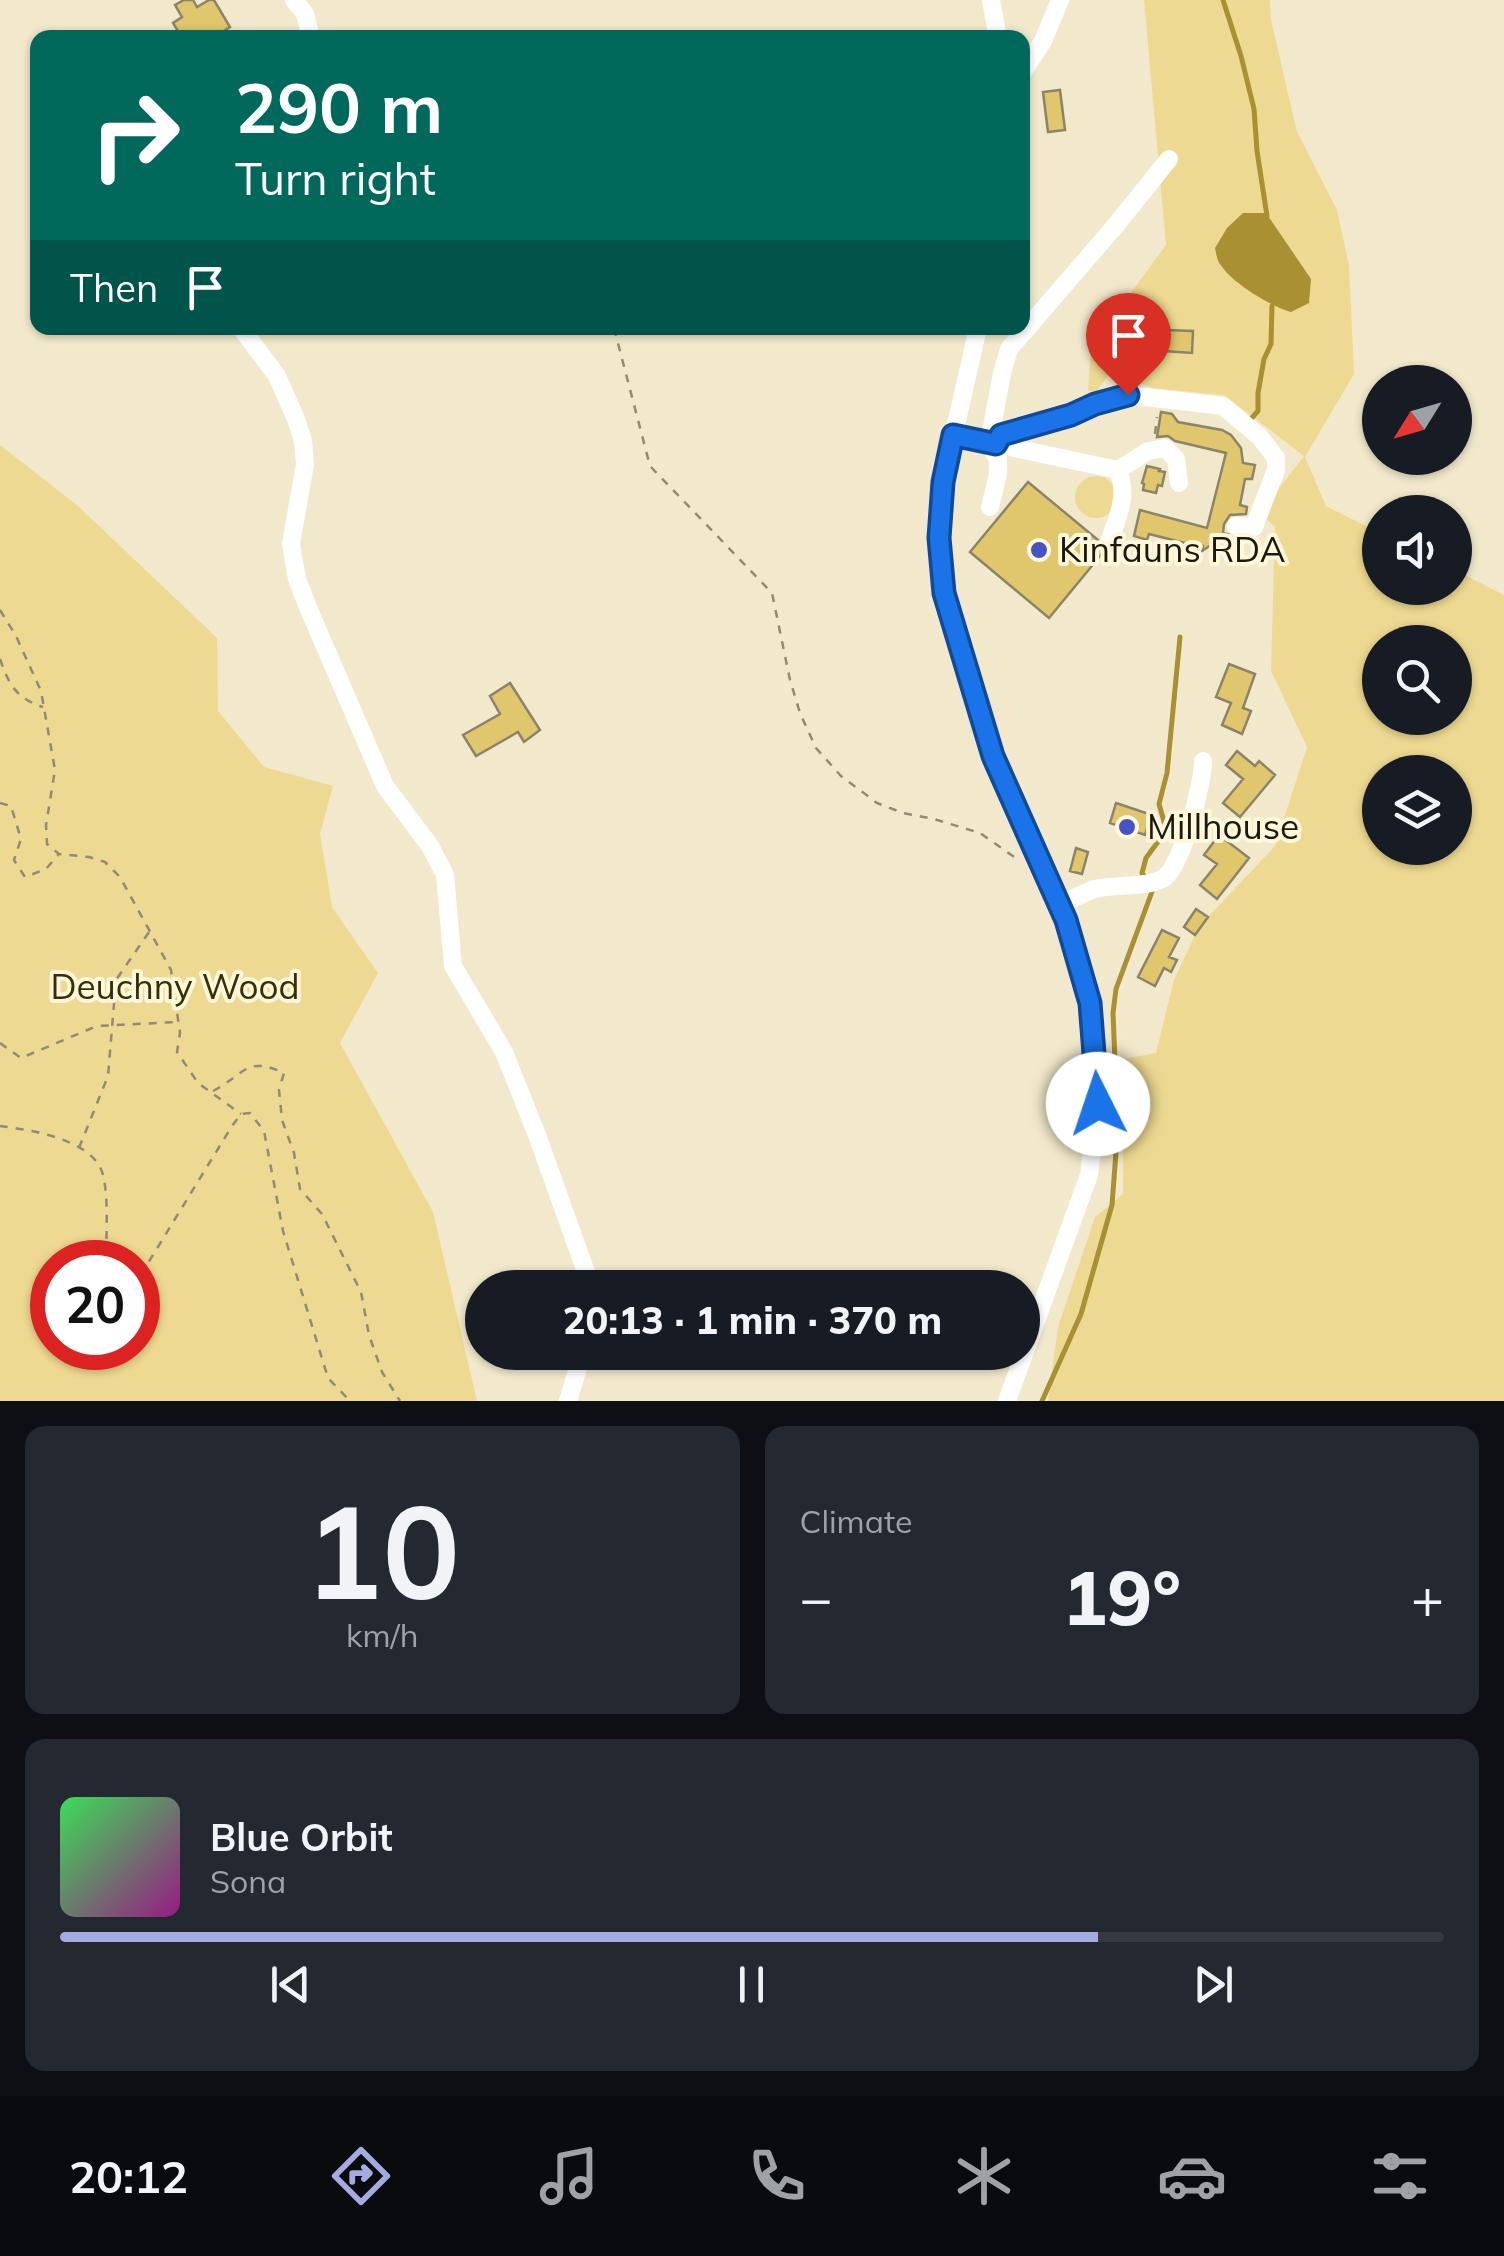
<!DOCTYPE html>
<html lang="en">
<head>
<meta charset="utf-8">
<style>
	:root { --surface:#171b24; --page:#242831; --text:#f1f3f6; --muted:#9ea1a6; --line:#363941; --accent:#a4abe0 }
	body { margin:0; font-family:Mulish,sans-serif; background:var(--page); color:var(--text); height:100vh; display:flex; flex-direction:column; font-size:38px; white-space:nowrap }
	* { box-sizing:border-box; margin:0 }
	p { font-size:32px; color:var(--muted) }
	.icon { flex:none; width:55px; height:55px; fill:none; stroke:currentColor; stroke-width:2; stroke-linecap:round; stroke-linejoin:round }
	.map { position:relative; height:1401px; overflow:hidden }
	.details { display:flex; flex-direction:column; gap:25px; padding:25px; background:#0d0f14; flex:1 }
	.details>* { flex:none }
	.hud { position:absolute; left:30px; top:30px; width:1000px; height:305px; border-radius:20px; box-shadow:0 2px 8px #0004; background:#00695c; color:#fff; overflow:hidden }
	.needle { width:65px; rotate:233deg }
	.buttons { position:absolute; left:1362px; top:365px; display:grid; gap:20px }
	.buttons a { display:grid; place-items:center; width:110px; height:110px; border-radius:50%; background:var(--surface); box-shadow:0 2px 8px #0004; font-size:50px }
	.speed { position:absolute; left:30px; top:1240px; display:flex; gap:20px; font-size:50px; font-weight:700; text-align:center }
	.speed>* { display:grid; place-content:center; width:130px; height:130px; border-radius:50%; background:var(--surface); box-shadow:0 2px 8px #0004; line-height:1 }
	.speed .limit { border:15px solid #d22; background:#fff; color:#111 }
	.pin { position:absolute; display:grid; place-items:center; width:85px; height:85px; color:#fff; margin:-102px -42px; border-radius:50% 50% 50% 0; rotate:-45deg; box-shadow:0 0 10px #0007 }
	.pin .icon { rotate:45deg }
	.me { position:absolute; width:110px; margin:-55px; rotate:356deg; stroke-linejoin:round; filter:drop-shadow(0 0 8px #0008) }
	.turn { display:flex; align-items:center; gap:35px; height:210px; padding:0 40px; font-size:45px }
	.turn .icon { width:130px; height:130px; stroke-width:2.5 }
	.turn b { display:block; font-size:70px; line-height:85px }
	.then { display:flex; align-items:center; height:95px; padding:0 40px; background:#0003; gap:20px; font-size:38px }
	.big { font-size:75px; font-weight:800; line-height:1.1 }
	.details .widget { flex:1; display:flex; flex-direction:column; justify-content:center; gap:15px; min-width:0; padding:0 35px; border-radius:20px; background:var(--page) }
	.details .dial { align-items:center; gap:0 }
	.dial b { font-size:130px; line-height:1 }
	.song { display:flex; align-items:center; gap:30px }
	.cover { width:120px; height:120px; border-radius:15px; background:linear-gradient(135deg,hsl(130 70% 55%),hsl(310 70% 35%)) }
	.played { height:10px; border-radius:5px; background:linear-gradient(90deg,var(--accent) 75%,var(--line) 75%) }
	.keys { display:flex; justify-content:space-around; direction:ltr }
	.heat { display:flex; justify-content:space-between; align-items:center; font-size:55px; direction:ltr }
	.details .tiles { flex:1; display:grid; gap:25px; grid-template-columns:1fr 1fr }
	.widget:last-child { grid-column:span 2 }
	.trip { position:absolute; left:465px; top:1270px; width:575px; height:100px; border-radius:50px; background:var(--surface); box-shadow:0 2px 8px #0004; font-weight:800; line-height:100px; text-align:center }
	.tab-bar { display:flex; height:160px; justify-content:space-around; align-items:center; background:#090b0e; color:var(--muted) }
	.tab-bar .icon { width:70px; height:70px }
	.tab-bar .current { color:var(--accent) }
	.tab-bar b { font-size:45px; color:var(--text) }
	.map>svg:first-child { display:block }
</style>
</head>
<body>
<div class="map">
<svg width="1504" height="1401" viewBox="0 0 1504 1401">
	<rect width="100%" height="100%" fill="#f2e9cc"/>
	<path fill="#edd991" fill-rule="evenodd" d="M1144 0H1270L1271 20 1297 132 1337 210 1349 265 1354 374 1305 457 1326 506 1380 533V588H1455V570L1504 595V1401H1048L1058 1327 1095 1217 1123 1194V1059L1156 1053 1174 980 1195 935 1208 917 1275 846 1307 747 1271 671 1275 526 1267 520V504L1304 456 1224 395 1152 388 1111 372 1097 391H1088L1091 347 1166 245ZM1380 642H1455V718H1380ZM1380 772H1455V848H1380Z
		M0 445 78 506 217 638 218 711 264 767 333 786 320 834 332 907 378 973 340 1043 433 1212 477 1401H0ZM52 1262H138V1348H52Z
		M1075 497a21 21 0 1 1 42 0a21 21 0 1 1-42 0Z"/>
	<path fill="#a99032" d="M1243 213H1266L1311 279 1309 303 1291 312C1269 305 1233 284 1220 264 1217 260 1216 253 1215 248L1227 228Z"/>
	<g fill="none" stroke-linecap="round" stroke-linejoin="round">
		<path stroke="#a99032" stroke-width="5" d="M1223 0 1241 56 1254 109 1257 151 1267 216
			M1249 421 1258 411V393L1264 359 1271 344 1272 306
			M1147 880 1142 873 1146 858 1160 839 1165 825 1159 804 1167 773 1180 637
			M1042 1401 1081 1314 1112 1205 1116 1152 1114 1129 1116 1086 1113 1013 1116 989 1153 889"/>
	</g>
	<path fill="#e0c66c" stroke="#8c8469" stroke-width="2.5" d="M184 0H193L197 7 209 0H214L230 27 213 38H182L173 23 182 17 175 5Z
		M1060 90 1065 130 1048 132 1043 92Z
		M1166 330 1193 331 1192 353 1164 351Z
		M1161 412 1172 414 1178 422 1222 430 1231 435 1241 448 1243 463 1255 465 1252 479H1245L1240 505 1247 507 1246 514 1230 515 1224 524 1223 533 1227 534 1202 551 1203 546H1197L1149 534 1147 540 1134 536 1140 510 1207 528 1226 453 1175 441 1168 436 1157 437Z
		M1147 466 1160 469 1159 471 1165 472 1162 486 1158 485 1156 493 1143 490 1144 484 1142 483Z
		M1028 482 1098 540 1100 546 1105 550 1049 618 970 552Z
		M1229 664 1255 674 1243 708 1251 711 1242 734 1222 725 1231 703 1216 697Z
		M510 683 540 730 524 742 518 732 476 756 463 735 500 714 490 696Z
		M1237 751 1255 766 1259 761 1275 775 1240 817 1223 803 1243 779 1226 765Z
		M1116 803 1152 815 1145 835 1110 823Z
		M1219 835 1249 858 1217 899 1200 885 1217 864 1204 855Z
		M1076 848 1088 852 1082 874 1070 871Z
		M1196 909 1208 917 1195 935 1184 927Z
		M1162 930 1179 938 1169 957 1177 960 1171 972 1164 968 1155 986 1138 977Z"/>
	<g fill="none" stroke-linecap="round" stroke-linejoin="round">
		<path stroke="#918a76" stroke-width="2.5" stroke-dasharray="8 8" stroke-linecap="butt" d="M575 35 576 38
			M614 328 650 466 772 593 790 680 800 713 816 748 841 776 877 803 903 813 934 819 980 833 1020 861
			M1155 434 1157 417
			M0 610 16 636 41 691 55 770 46 825 47 844 59 854 89 857 105 862 120 877 171 970 180 1033 177 1052 198 1083 241 1114
			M0 659C9 685 16 698 43 707
			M0 803 11 806 21 839 14 860 25 877 46 869 58 855
			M0 1043 21 1058 97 1026 177 1022
			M213 1091C244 1075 246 1055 284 1073L279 1090 282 1120 294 1153 300 1189 322 1214 361 1292 369 1335 382 1372 400 1401
			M0 1126C30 1130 94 1139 103 1175 109 1199 106 1237 106 1262
			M79 1148 108 1076 116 980 149 932
			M138 1273 145 1268 232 1126 241 1114 250 1113 264 1131 283 1231 328 1378 350 1401"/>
		<path stroke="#fff" stroke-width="18" d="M294 0 305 14 311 38
			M991 0 998 38
			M1022 73 1043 41 1060 0
			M241 328 277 376 296 419 303 441 305 464 291 544 297 579 307 605 385 786 430 846 445 875 453 966 504 1052 537 1135 586 1272 587 1288
			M978 328 943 482 939 537 944 593 993 756 1066 920 1090 1003 1098 1104 1089 1175 1007 1401
			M953 435 1118 470 1148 451 1165 448 1176 459 1179 483
			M996 444 1001 435 1071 415 1095 404 1128 395 1223 406 1260 437 1276 458V470L1254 527 1236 526
			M990 507 998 474V459L989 443 1002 373 1009 349 1116 225 1169 159
			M1110 539C1119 514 1128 495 1118 470
			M1059 905C1071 900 1083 893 1095 889 1114 884 1148 888 1164 878 1182 866 1203 784 1203 761
			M568 1401 583 1352"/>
	</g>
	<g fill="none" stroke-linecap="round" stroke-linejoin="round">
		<defs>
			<path id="route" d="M1098 1104 1090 1003 1066 920 993 756 944 593 939 538 943 482 953 435 996 444 1001 435 1071 415 1095 404 1128 395"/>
		</defs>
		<use href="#route" stroke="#114b97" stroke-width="25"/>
		<use href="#route" stroke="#1a73e8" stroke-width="18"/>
	</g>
	<g fill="#4752c6" stroke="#fff7d9" stroke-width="4">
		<circle cx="1039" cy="550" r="10"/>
		<circle cx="1127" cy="827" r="10"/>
	</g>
	<g text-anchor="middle" stroke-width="8" stroke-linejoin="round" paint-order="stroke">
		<g font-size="35" fill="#1c180e" stroke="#fff7d9" text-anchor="start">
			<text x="1059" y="562">Kinfauns RDA</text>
			<text x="1147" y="839">Millhouse</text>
		</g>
		<g font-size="35" fill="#392e05" stroke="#fff7d9">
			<text x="175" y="999">Deuchny Wood</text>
		</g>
	</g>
</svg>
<div class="buttons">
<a><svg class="needle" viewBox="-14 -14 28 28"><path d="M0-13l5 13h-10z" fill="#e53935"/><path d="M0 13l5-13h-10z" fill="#9ea1a6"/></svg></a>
<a><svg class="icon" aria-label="sound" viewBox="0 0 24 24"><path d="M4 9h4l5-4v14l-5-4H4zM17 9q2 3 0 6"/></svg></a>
<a><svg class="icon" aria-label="search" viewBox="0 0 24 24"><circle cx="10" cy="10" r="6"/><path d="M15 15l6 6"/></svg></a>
<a><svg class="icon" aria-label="layers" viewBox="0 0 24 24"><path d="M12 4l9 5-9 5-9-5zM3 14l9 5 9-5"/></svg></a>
</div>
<div class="speed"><div class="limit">20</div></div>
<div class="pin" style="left:1128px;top:395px;background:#d93025"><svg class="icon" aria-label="arrive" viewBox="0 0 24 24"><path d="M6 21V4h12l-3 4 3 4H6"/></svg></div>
<svg class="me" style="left:1098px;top:1104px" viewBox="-20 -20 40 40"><circle r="19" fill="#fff"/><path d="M0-13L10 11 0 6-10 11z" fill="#1a73e8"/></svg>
<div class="trip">20:13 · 1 min · 370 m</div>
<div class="hud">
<div class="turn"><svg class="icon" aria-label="right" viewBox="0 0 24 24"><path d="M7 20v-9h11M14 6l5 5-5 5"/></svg><div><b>290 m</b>Turn right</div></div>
<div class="then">Then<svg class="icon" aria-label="arrive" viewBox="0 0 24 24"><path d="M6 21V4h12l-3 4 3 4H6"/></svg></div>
</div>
</div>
<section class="details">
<div class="tiles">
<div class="widget dial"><b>10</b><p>km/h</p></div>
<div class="widget"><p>Climate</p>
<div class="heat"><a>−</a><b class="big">19°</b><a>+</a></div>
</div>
<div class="widget">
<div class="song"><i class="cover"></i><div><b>Blue Orbit</b><p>Sona</p></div></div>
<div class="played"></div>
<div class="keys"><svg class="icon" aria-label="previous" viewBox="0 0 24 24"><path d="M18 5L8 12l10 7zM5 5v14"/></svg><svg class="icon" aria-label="pause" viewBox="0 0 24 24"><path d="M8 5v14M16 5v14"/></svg><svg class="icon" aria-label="next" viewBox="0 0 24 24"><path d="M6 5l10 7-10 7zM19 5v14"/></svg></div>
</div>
</div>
</section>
<nav class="tab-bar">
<b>20:12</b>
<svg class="icon current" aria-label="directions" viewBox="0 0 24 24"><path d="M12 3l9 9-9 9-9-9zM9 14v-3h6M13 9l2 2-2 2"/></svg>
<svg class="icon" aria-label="music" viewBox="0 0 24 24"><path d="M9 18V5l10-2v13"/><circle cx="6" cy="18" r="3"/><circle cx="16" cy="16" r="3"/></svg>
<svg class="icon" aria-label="phone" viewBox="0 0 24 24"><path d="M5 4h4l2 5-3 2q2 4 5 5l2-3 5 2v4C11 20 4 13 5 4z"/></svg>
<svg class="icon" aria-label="climate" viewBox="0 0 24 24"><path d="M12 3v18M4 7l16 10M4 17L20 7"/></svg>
<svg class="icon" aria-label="car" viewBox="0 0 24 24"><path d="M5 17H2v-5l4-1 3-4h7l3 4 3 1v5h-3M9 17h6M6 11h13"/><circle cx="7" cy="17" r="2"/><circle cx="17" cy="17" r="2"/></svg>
<svg class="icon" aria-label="filters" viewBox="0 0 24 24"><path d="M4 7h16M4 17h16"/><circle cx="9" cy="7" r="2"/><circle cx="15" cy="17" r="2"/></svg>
</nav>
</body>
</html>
